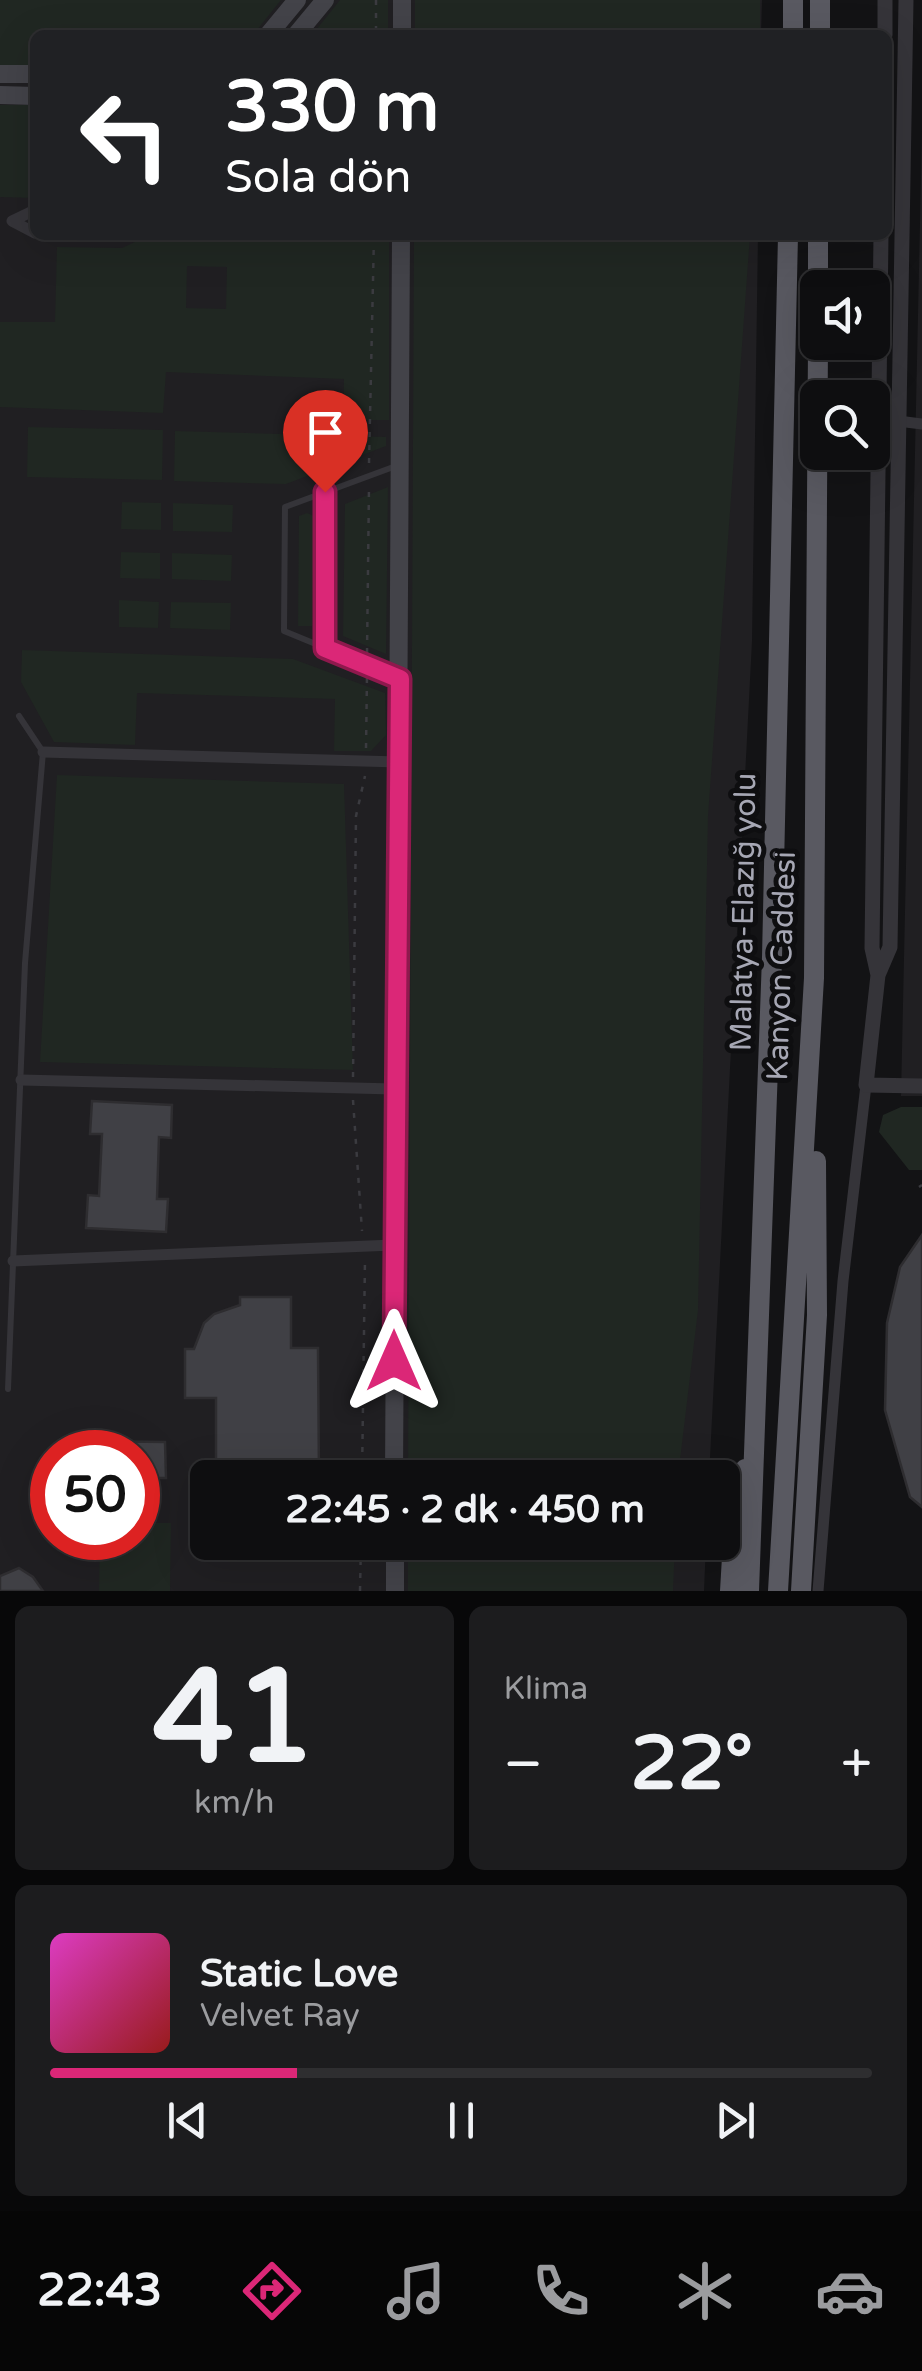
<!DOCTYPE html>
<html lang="tr">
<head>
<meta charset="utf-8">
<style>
	:root { --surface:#0e0e10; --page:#1c1c1e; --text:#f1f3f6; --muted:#9b9c9f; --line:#2e2e30; --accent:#db2777 }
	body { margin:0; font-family:"Varela Round",sans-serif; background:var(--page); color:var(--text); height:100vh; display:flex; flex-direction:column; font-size:38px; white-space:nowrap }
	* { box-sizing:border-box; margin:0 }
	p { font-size:32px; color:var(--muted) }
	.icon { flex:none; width:55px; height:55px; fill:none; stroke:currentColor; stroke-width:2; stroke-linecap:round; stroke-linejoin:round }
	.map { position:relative; height:1591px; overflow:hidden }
	.drawer { display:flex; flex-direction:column; gap:15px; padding:15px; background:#080809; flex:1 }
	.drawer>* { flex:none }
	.guide { position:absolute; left:30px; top:30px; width:862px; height:210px; border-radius:15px; box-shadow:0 10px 40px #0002,0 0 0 2px var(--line); background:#202124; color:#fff; overflow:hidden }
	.controls { position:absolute; left:800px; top:270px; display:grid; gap:20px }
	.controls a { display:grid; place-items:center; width:90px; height:90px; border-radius:15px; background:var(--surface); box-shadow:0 10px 40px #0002,0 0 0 2px var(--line); font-size:50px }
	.speed { position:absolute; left:30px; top:1430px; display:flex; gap:20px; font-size:50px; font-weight:700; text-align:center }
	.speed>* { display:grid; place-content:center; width:130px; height:130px; border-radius:50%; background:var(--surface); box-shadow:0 10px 40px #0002,0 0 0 2px var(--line); line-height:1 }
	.speed .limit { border:15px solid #d22; background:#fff; color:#111 }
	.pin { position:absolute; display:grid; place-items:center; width:85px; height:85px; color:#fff; margin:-102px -42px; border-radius:50% 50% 50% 0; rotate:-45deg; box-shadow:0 0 10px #0007 }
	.pin .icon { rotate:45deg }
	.me { position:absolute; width:110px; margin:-55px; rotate:0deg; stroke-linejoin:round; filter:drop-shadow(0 0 8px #0008) }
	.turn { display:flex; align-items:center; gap:35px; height:210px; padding:0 30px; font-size:45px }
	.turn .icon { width:130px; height:130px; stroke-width:2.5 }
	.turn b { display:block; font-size:70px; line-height:85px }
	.big { font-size:75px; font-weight:700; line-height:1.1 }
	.drawer .widget { flex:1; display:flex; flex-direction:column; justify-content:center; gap:15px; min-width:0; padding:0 35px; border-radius:15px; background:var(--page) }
	.drawer .dial { align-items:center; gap:0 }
	.dial b { font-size:130px; line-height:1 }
	.song { display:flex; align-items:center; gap:30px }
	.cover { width:120px; height:120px; border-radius:15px; background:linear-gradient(135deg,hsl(310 70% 55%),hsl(0 70% 35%)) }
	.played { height:10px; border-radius:5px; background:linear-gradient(90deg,var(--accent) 30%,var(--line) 30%) }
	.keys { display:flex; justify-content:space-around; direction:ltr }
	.heat { display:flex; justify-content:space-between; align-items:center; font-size:55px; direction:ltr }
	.drawer .tiles { flex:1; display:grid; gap:15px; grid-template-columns:1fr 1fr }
	.widget:last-child { grid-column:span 2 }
	.trip { position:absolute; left:190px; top:1460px; width:550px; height:100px; border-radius:15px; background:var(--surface); box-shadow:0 10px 40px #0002,0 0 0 2px var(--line); font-weight:700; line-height:100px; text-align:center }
	.tabs { display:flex; height:160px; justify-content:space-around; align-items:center; background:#060606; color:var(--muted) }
	.tabs .icon { width:70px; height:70px }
	.tabs .active { color:var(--accent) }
	.tabs b { font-size:45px; color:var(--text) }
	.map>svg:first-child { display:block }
</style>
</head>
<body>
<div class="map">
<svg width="922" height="1591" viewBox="0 0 922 1591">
	<rect width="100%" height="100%" fill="#131315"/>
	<path fill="#201f22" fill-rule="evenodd" d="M0 0H762L761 35H35V235H758L752 641 709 1477 208 1478V1542L706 1543 704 1591H0ZM52 1452H138V1538H52Z
		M922 131V1096H901Z"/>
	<path fill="#202722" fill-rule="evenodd" d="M0 0H281L253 35H35V74H0Z
		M340 0H388V35H312Z
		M415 0H760V35H415Z
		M0 105H35V198L0 197Z
		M150 235H389V420H343L344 379 166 372 163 413 0 407V322H55L57 247 122 248ZM187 266 227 267 226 309 186 308Z
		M414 235H750L708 816 698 1310 678 1477H408Z
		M28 427 163 430 162 480 27 477Z
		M175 431 386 437V446L286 484 174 481Z
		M388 487 386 654 343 636 345 504Z
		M122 502 161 503V530L121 529Z
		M173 503 233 505 232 532 173 531Z
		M307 513 314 516 312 626H298L299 516Z
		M121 552 160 553V579L120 578Z
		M172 553 232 555 231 581 172 579Z
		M119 600 159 602 158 628 119 627Z
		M171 602 231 603 230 630 170 628Z
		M22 650 293 659 385 693 386 735 371 751H334L335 699 137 693 135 745 54 742 21 682Z
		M57 775 344 784 353 1070 40 1062Z
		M901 1107H922V1170H909L879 1132 883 1115Z
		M138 1523H171L170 1591H99L100 1538H138Z
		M408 1543H675L673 1591H408Z"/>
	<path fill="#404045" stroke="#2e2d30" stroke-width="2.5" d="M92 1101 172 1105 171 1138 159 1137 157 1199H168L166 1232 86 1228 88 1195 99 1196 102 1134H90Z
		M922 1235V1507L910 1497 885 1410 887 1323 900 1267Z
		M240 1297H291V1348H318L319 1478H216V1398H185V1349H194L204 1323 214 1314 240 1305Z
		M90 1441 165 1442 166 1478H138V1452H90Z
		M19 1568 33 1577 43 1591H0V1576Z"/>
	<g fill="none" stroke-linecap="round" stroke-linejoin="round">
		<path stroke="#3b3b40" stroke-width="2.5" stroke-dasharray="5 8" stroke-linecap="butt" d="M376 0V35
			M369 463 374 235
			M367 653 369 486
			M366 748 367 676
			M353 1077 356 816 365 776
			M353 1100 362 1231
			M919 1187 922 1185
			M362 1478 365 1259
			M360 1591 361 1542"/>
		<path stroke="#353439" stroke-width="6" d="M396 466 285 507 284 631 396 677
			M325 648V492
			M8 1389 25 963 43 752 19 716"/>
		<path stroke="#353439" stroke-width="11" d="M35 210 12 221 35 233
			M898 421 922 424
			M43 752 399 762
			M21 1080 394 1089
			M13 1261 393 1245
			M818 1591 843 1281 866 1085"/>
		<path stroke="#353439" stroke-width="15" d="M906 0 890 947 878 975 866 1085 922 1086
			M885 35V0
			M878 975 872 948 881 235"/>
		<path stroke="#434349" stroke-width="18" d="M268 35 297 0
			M296 35 325 0
			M402 35V0
			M0 74H35
			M0 95 35 96
			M394 1478 401 235
			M395 1542V1591"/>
		<path stroke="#595961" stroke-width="20" d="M793 35V0
			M820 35V0
			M818 288V235
			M730 1591 734 1523 745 1469
			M749 1591 772 957 788 235
			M778 1591 814 978 818 342
			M801 1591 817 1315 816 1161"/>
	</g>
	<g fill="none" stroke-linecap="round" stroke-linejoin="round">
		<defs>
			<path id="route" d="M325 492V648L400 679 394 1361"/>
		</defs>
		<use href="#route" stroke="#8e194d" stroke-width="25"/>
		<use href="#route" stroke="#db2777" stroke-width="18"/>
	</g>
	<g text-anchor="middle" stroke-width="10" stroke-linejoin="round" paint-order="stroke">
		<g font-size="30" fill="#a6a7b4" stroke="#0e0e10">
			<text transform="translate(743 912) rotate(-89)" y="10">Malatya-Elazığ yolu</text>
			<text transform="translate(781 966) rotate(-88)" y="10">Kanyon Caddesi</text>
		</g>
	</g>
</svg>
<div class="controls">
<a><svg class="icon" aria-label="sound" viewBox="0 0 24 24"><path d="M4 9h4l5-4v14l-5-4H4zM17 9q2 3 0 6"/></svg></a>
<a><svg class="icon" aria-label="search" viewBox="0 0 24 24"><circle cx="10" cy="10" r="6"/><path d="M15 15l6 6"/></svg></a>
</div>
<div class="speed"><div class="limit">50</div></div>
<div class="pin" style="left:325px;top:492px;background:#d93025"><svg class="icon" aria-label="arrive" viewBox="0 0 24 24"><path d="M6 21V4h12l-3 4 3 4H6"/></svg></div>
<svg class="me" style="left:394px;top:1361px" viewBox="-20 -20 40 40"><path d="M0-17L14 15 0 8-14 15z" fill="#db2777" stroke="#fff" stroke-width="4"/></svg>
<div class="trip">22:45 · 2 dk · 450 m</div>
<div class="guide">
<div class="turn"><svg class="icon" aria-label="left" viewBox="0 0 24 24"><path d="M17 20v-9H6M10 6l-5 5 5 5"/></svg><div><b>330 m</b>Sola dön</div></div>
</div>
</div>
<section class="drawer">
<div class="tiles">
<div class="widget dial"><b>41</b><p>km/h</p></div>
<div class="widget"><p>Klima</p>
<div class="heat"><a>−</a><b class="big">22°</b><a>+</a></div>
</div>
<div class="widget">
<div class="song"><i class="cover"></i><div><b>Static Love</b><p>Velvet Ray</p></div></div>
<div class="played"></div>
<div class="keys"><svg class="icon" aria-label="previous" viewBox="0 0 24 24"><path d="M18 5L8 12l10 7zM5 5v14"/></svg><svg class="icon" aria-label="pause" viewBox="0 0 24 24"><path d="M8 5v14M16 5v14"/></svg><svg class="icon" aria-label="next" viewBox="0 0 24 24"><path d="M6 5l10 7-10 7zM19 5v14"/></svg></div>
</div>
</div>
</section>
<nav class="tabs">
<b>22:43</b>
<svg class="icon active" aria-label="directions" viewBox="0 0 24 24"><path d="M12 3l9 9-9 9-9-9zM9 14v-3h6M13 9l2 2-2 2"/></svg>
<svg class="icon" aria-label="music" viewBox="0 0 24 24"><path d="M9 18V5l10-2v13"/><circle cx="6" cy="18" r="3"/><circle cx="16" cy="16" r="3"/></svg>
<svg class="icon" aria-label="phone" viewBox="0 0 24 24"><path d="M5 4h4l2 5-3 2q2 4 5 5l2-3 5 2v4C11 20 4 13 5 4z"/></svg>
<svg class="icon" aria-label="climate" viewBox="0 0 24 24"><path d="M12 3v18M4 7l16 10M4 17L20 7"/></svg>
<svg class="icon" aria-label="car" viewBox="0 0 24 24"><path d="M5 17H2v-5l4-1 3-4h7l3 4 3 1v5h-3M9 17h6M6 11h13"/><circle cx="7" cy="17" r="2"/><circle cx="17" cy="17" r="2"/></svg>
</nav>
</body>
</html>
